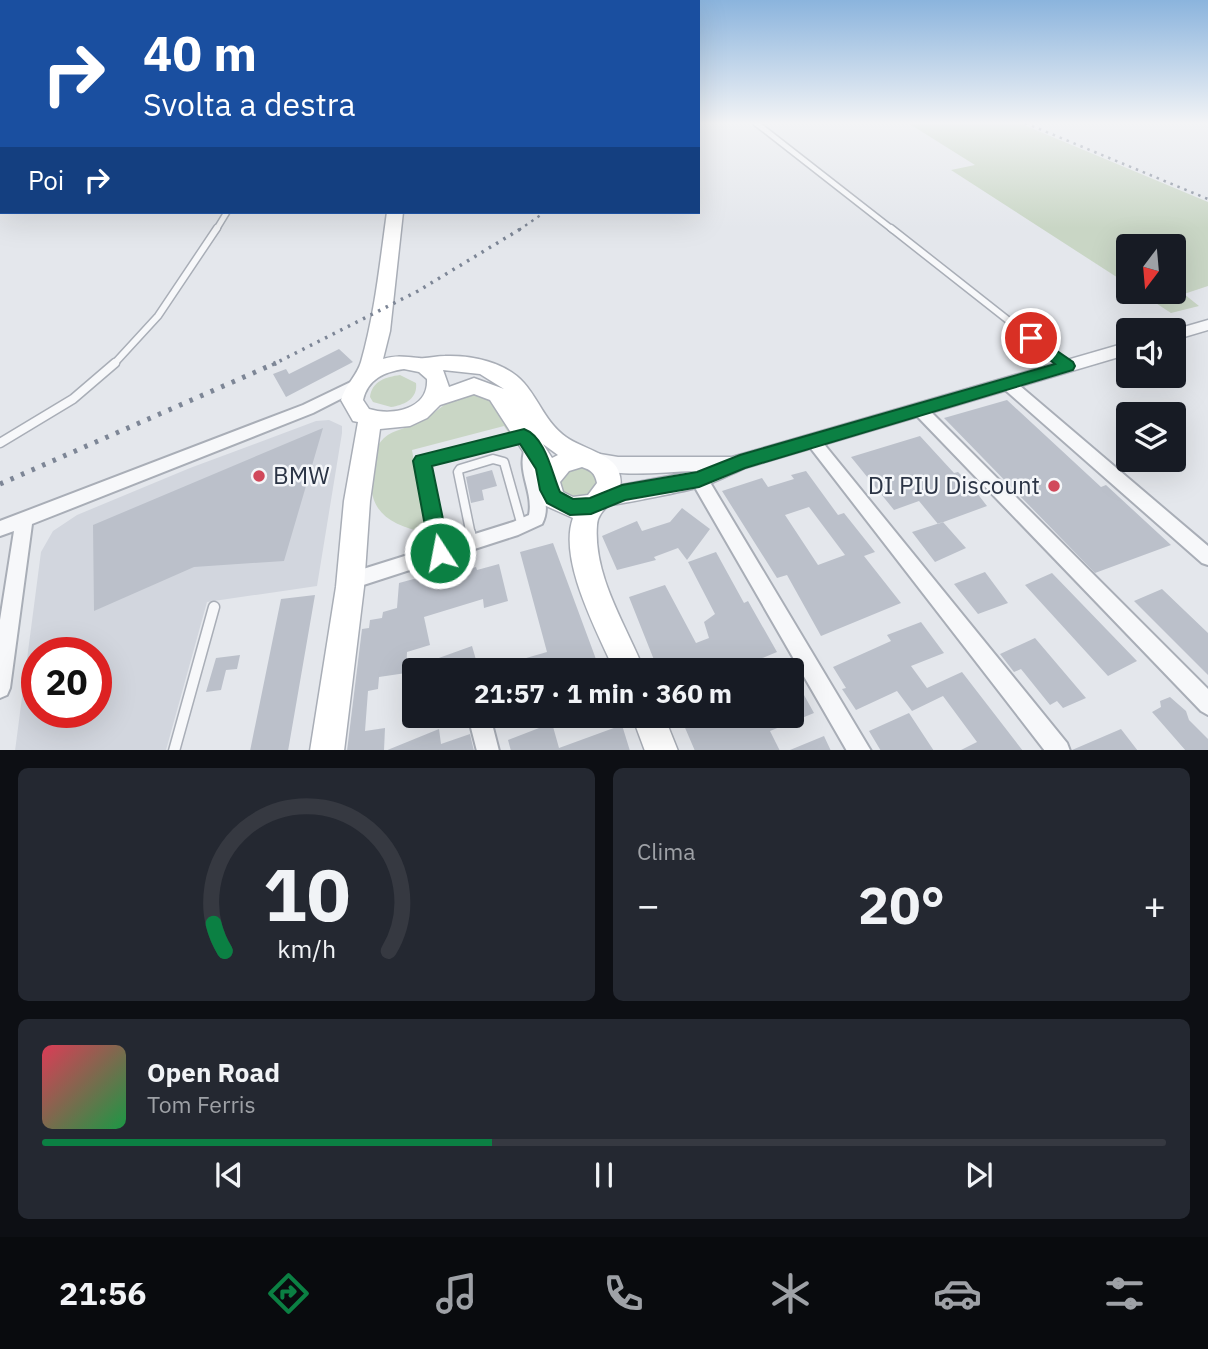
<!DOCTYPE html>
<html lang="it">
<head>
<meta charset="utf-8">
<style>
	:root { --surface:#171b24; --page:#242831; --text:#f1f3f6; --muted:#9ea1a6; --line:#363941; --accent:#0b8043 }
	body { margin:0; font-family:"IBM Plex Sans",sans-serif; background:var(--page); color:var(--text); height:100vh; display:flex; flex-direction:column; font-size:26px; white-space:nowrap }
	* { box-sizing:border-box; margin:0 }
	p { font-size:23px; color:var(--muted) }
	.icon { flex:none; width:38px; height:38px; fill:none; stroke:currentColor; stroke-width:2; stroke-linecap:round; stroke-linejoin:round }
	.map { position:relative; height:750px; overflow:hidden }
	.panel { display:flex; flex-direction:column; gap:18px; padding:18px; background:#0d0f14; flex:1 }
	.panel>* { flex:none }
	.top-card { position:absolute; left:0px; top:0px; width:700px; height:214px; box-shadow:0 7px 28px #0002; background:#1a4fa0; color:#fff; overflow:hidden }
	.needle { width:46px; rotate:196deg }
	.controls { position:absolute; left:1116px; top:234px; display:grid; gap:14px }
	.controls a { display:grid; place-items:center; width:70px; height:70px; border-radius:7px; background:var(--surface); box-shadow:0 7px 28px #0002; font-size:35px }
	.speed { position:absolute; left:21px; top:637px; display:flex; gap:14px; font-size:35px; font-weight:700; text-align:center }
	.speed>* { display:grid; place-content:center; width:91px; height:91px; border-radius:50%; background:var(--surface); box-shadow:0 7px 28px #0002; line-height:1 }
	.speed .limit { border:10px solid #d22; background:#fff; color:#111 }
	.pin { position:absolute; display:grid; place-items:center; width:60px; height:60px; color:#fff; margin:-30px; border:4px solid #fff; border-radius:50%; box-shadow:0 2px 7px #0007 }
	.me { position:absolute; width:77px; margin:-38px; rotate:349deg; stroke-linejoin:round; filter:drop-shadow(0 0 5px #0008) }
	.turn { display:flex; align-items:center; gap:24px; height:147px; padding:0 28px; font-size:32px }
	.turn .icon { width:91px; height:91px; stroke-width:2.5 }
	.turn b { display:block; font-size:49px; line-height:60px }
	.then { display:flex; align-items:center; height:66px; padding:0 28px; background:#0003; gap:14px; font-size:26px }
	.big { font-size:52px; font-weight:700; line-height:1.1 }
	.panel .widget { flex:1; display:flex; flex-direction:column; justify-content:center; gap:10px; min-width:0; padding:0 24px; border-radius:10px; background:var(--page) }
	.panel .dial { align-items:center; gap:0 }
	.dial svg { height:182px; overflow:visible; fill:none; stroke:var(--line); stroke-width:7; stroke-linecap:round; text-anchor:middle }
	.dial text { fill:var(--text); stroke:none }
	.song { display:flex; align-items:center; gap:21px }
	.cover { width:84px; height:84px; border-radius:10px; background:linear-gradient(135deg,hsl(350 70% 55%),hsl(140 70% 35%)) }
	.played { height:7px; border-radius:4px; background:linear-gradient(90deg,var(--accent) 40%,var(--line) 40%) }
	.keys { display:flex; justify-content:space-around; direction:ltr }
	.heat { display:flex; justify-content:space-between; align-items:center; font-size:38px; direction:ltr }
	.panel .tiles { flex:1; display:grid; gap:18px; grid-template-columns:1fr 1fr }
	.widget:last-child { grid-column:span 2 }
	.trip { position:absolute; left:402px; top:658px; width:402px; height:70px; border-radius:7px; background:var(--surface); box-shadow:0 7px 28px #0002; font-weight:700; line-height:70px; text-align:center }
	.tabs { display:flex; height:112px; justify-content:space-around; align-items:center; background:#090b0e; color:var(--muted) }
	.tabs .icon { width:49px; height:49px }
	.tabs .active { color:var(--accent) }
	.tabs b { font-size:32px; color:var(--text) }
	.map>svg:first-child { display:block }
</style>
</head>
<body>
<div class="map">
<svg width="1208" height="751" viewBox="0 0 1208 751">
	<rect width="100%" height="100%" fill="#e4e7ec"/>
	<path fill="#d2d6de" fill-rule="evenodd" d="M329 420 342 426V433L317 586 207 602 166 750 15 751 41 552 53 531 77 515 190 468 316 421ZM37 653H96V712H37Z"/>
	<path fill="#c9d6c5" d="M908 123H1019L1208 202V286L1184 294 1199 306 1171 313 1139 292H1174V247H1129V285L951 170 975 165Z
		M400 375 416 383C418 399 404 405 391 407L373 402 370 397C372 381 386 377 400 375Z
		M463 393 490 395 514 434 510 435 504 426 412 450 426 533C387 524 365 510 373 468 375 457 375 446 384 438 394 429 406 429 418 423 435 414 446 401 463 393Z
		M580 465 593 470 599 484 588 497 575 499 564 494 559 478 562 473Z"/>
	<path fill="#bbc0ca" fill-rule="evenodd" d="M339 349 353 362 286 397 273 374 286 369 289 374Z
		M1007 400 1101 487 1106 485 1171 545 1095 573 944 418Z
		M323 428 284 561 194 567 94 611 93 525Z
		M920 436 954 473 958 472 970 484 987 506 938 524 919 501 894 510 851 457Z
		M492 470 497 486 482 490 484 500 471 503 466 477Z
		M806 471 838 515 844 513 875 552 864 556 901 603 821 636 787 575 777 578 722 491 762 478 768 487 794 479 791 475ZM809 507 845 555 818 565 785 515Z
		M682 508 710 529 687 560 678 548 654 557 656 560 617 570 602 536 637 521 642 531 670 522Z
		M943 522 966 548 935 562 912 532Z
		M553 543 600 670H495V667L547 652 520 552Z
		M716 552 744 603 748 601 777 652 733 670H658L629 597 665 585 696 643 709 638 704 622 715 614 688 562Z
		M499 564 508 601 484 608 483 599 424 617 430 645 407 652 406 673 379 677 378 689 368 691 365 731 385 728 384 751H347L362 629 369 628 370 620 382 618 383 612 397 608 399 583 421 577 422 582 476 567 477 570Z
		M985 572 1008 603 978 614 954 584Z
		M1052 573 1137 661 1108 676 1025 585Z
		M1162 589 1208 633V675L1134 601Z
		M315 595 288 751H250L281 599Z
		M921 622 944 653 911 666 927 688 962 672 1023 751H959L977 742 943 696 912 711 897 691 856 710 842 689 846 688 833 667 891 641 887 635Z
		M1035 638 1086 698 1063 708 1057 701 1050 705 1021 669 1014 672 1000 654Z
		M472 646 479 670H438L436 659Z
		M240 655 237 669 226 670 221 690 206 692 216 658Z
		M804 695 814 713 770 731 780 751H695L680 716H733L740 728 773 716H793V699Z
		M1170 697 1186 711 1189 720 1208 739V751H1186L1152 712 1161 707 1160 701Z
		M909 713 934 751H881L869 731Z
		M552 723 559 748 622 725 630 751H511L508 740Z
		M439 729 441 744 470 734 474 751H385Z
		M1121 729 1138 751H1072V750Z
		M824 736 831 751H790V750Z"/>
	<g fill="none" stroke-linecap="round" stroke-linejoin="round">
		<defs>
			<path id="service-far3" d="M756 123 893 230
				M216 230 227 212"/>
			<path id="service-far2" d="M891 228 1065 365
				M113 365 158 316 217 228"/>
			<path id="service-far1" d="M1063 363 1067 366
				M0 443 73 399 115 363
				M437 535 422 461 521 437
				M471 535 458 472 460 469 493 459 504 462 522 526"/>
			<path id="service" d="M436 533 440 552
				M470 533 472 542
				M174 751 214 607"/>
			<path id="minor" d="M357 379 362 380 364 384 362 388 313 413 32 524 10 688 7 695 0 698V620L14 531 0 536V521L303 405Z
				M1008 379 1013 380 1208 546V565L1202 563 1003 388 1001 384Z
				M921 406 926 407 1208 689V715L1201 711 916 415 914 411 916 407Z
				M814 436 819 438 1067 743 1070 751H1045L809 446 806 442 809 438Z
				M532 441 537 443C541 452 536 461 537 470 540 490 552 504 542 524L518 535 351 589 344 587 342 581 344 575 513 522 529 515C534 490 514 470 527 443Z
				M699 472 705 474 871 751H847L693 484 691 479 693 474Z
				M468 716H490L499 751H477Z"/>
			<path id="tertiary" d="M1208 320V330L1174 340V331H1170Z
				M1129 342V354L745 468C731 474 715 483 700 487 685 491 602 509 594 506L591 500 594 494 622 485 696 471C660 472 621 478 587 467L584 461 587 455 594 453 618 457H732Z"/>
			<path id="secondary" d="M387 212H403L390 331 383 359C397 355 405 357 419 358 427 359 437 356 445 356 472 355 505 362 524 383 539 400 546 423 566 437 581 448 612 454 618 470 630 499 598 504 597 525 593 576 626 625 644 670H614C597 631 558 560 573 518L544 505 530 462 490 400 474 394 440 405 427 418 410 426 380 429 370 501 364 587 344 751H310L336 587 344 501 358 422 353 421 341 400C345 385 357 376 361 362 375 313 380 262 387 212ZM404 369 419 372 427 379C429 410 391 416 369 409L363 400C368 379 384 372 404 369ZM443 370 480 374 504 389 474 378 449 387ZM543 444 558 455 552 458ZM582 467C591 470 595 473 597 483L588 495 573 497 563 492 560 482 569 471Z
				M632 716H664L678 751H645Z"/>
		</defs>
		<use href="#service-far3" stroke="#a9aeb7" stroke-width="8"/>
		<use href="#service-far2" stroke="#a9aeb7" stroke-width="9"/>
		<use href="#service-far1" stroke="#a9aeb7" stroke-width="11"/>
		<use href="#service" stroke="#a9aeb7" stroke-width="13"/>
		<use href="#minor" stroke="#a9aeb7" stroke-width="4"/>
		<use href="#tertiary" stroke="#a9aeb7" stroke-width="3"/>
		<use href="#secondary" stroke="#a9aeb7" stroke-width="3"/>
		<use href="#service-far3" stroke="#f7f8fa" stroke-width="5"/>
		<use href="#service-far2" stroke="#f7f8fa" stroke-width="6"/>
		<use href="#service-far1" stroke="#f7f8fa" stroke-width="8"/>
		<use href="#service" stroke="#f7f8fa" stroke-width="10"/>
		<use href="#minor" fill="#f7f8fa" fill-rule="evenodd"/>
		<use href="#tertiary" fill="#f7f8fa" fill-rule="evenodd"/>
		<use href="#secondary" fill="#fff" fill-rule="evenodd"/>
		<path stroke="#7d8696" stroke-width="2.5" stroke-dasharray="2.5 5" stroke-linecap="butt" d="M1025 123 1208 199
			M519 230 545 212"/>
		<path stroke="#7d8696" stroke-width="3.5" stroke-dasharray="2.5 6" stroke-linecap="butt" d="M272 365 418 291 522 228"/>
		<path stroke="#7d8696" stroke-width="5" stroke-dasharray="3.5 8" stroke-linecap="butt" d="M0 484 276 363"/>
	</g>
	<linearGradient id="sky" x2="0" y2="1"><stop stop-color="#8bb4dd"/><stop offset="0.54" stop-color="#f3f4f6"/><stop offset="1" stop-color="#f3f4f6" stop-opacity="0"/></linearGradient>
	<rect width="1208" height="228" fill="url(#sky)"/>
	<path fill="#0b8043" stroke="#07532c" stroke-width="2" d="M1031 333 1073 362 1075 366 1073 370 745 468 699 487 625 500 591 514 570 515 547 503 540 490 536 469 520 444 432 466 450 553 447 559 440 562 433 559 430 553 413 461 416 456 524 429C546 437 552 474 560 492L573 499 590 498 622 485 697 472 740 455 1055 364 1025 341 1023 338 1025 334Z"/>
	<g fill="#d1495b" stroke="#f4f6f9" stroke-width="2.5">
		<circle cx="259" cy="476" r="7"/>
		<circle cx="1054" cy="486" r="7"/>
	</g>
	<g text-anchor="middle" stroke-width="5" stroke-linejoin="round" paint-order="stroke">
		<g font-size="24" fill="#2b3445" stroke="#f4f6f9" text-anchor="start">
			<text x="273" y="484">BMW</text>
			<text x="1040" y="494" text-anchor="end">DI PIU Discount</text>
		</g>
	</g>
</svg>
<div class="controls">
<a><svg class="needle" viewBox="-14 -14 28 28"><path d="M0-13l5 13h-10z" fill="#e53935"/><path d="M0 13l5-13h-10z" fill="#9ea1a6"/></svg></a>
<a><svg class="icon" aria-label="sound" viewBox="0 0 24 24"><path d="M4 9h4l5-4v14l-5-4H4zM17 9q2 3 0 6"/></svg></a>
<a><svg class="icon" aria-label="layers" viewBox="0 0 24 24"><path d="M12 4l9 5-9 5-9-5zM3 14l9 5 9-5"/></svg></a>
</div>
<div class="speed"><div class="limit">20</div></div>
<div class="pin" style="left:1031px;top:338px;background:#d93025"><svg class="icon" aria-label="arrive" viewBox="0 0 24 24"><path d="M6 21V4h12l-3 4 3 4H6"/></svg></div>
<svg class="me" style="left:440px;top:553px" viewBox="-20 -20 40 40"><circle r="17" fill="#0b8043" stroke="#fff" stroke-width="3"/><path d="M0-11L8 9 0 5-8 9z" fill="#fff"/></svg>
<div class="trip">21:57 · 1 min · 360 m</div>
<div class="top-card">
<div class="turn"><svg class="icon" aria-label="right" viewBox="0 0 24 24"><path d="M7 20v-9h11M14 6l5 5-5 5"/></svg><div><b>40 m</b>Svolta a destra</div></div>
<div class="then">Poi<svg class="icon" aria-label="right" viewBox="0 0 24 24"><path d="M7 20v-9h11M14 6l5 5-5 5"/></svg></div>
</div>
</div>
<section class="panel">
<div class="tiles">
<div class="widget dial"><svg viewBox="0 0 100 80">
<path d="M14 69A42 42 0 1 1 86 69"/>
<path d="M14 69A42 42 0 0 1 9 57" stroke="#0b8043"/>
<text x="50" y="56" font-size="32" font-weight="700">10</text>
<text x="50" y="72" font-size="11">km/h</text>
</svg></div>
<div class="widget"><p>Clima</p>
<div class="heat"><a>−</a><b class="big">20°</b><a>+</a></div>
</div>
<div class="widget">
<div class="song"><i class="cover"></i><div><b>Open Road</b><p>Tom Ferris</p></div></div>
<div class="played"></div>
<div class="keys"><svg class="icon" aria-label="previous" viewBox="0 0 24 24"><path d="M18 5L8 12l10 7zM5 5v14"/></svg><svg class="icon" aria-label="pause" viewBox="0 0 24 24"><path d="M8 5v14M16 5v14"/></svg><svg class="icon" aria-label="next" viewBox="0 0 24 24"><path d="M6 5l10 7-10 7zM19 5v14"/></svg></div>
</div>
</div>
</section>
<nav class="tabs">
<b>21:56</b>
<svg class="icon active" aria-label="directions" viewBox="0 0 24 24"><path d="M12 3l9 9-9 9-9-9zM9 14v-3h6M13 9l2 2-2 2"/></svg>
<svg class="icon" aria-label="music" viewBox="0 0 24 24"><path d="M9 18V5l10-2v13"/><circle cx="6" cy="18" r="3"/><circle cx="16" cy="16" r="3"/></svg>
<svg class="icon" aria-label="phone" viewBox="0 0 24 24"><path d="M5 4h4l2 5-3 2q2 4 5 5l2-3 5 2v4C11 20 4 13 5 4z"/></svg>
<svg class="icon" aria-label="climate" viewBox="0 0 24 24"><path d="M12 3v18M4 7l16 10M4 17L20 7"/></svg>
<svg class="icon" aria-label="car" viewBox="0 0 24 24"><path d="M5 17H2v-5l4-1 3-4h7l3 4 3 1v5h-3M9 17h6M6 11h13"/><circle cx="7" cy="17" r="2"/><circle cx="17" cy="17" r="2"/></svg>
<svg class="icon" aria-label="filters" viewBox="0 0 24 24"><path d="M4 7h16M4 17h16"/><circle cx="9" cy="7" r="2"/><circle cx="15" cy="17" r="2"/></svg>
</nav>
</body>
</html>
